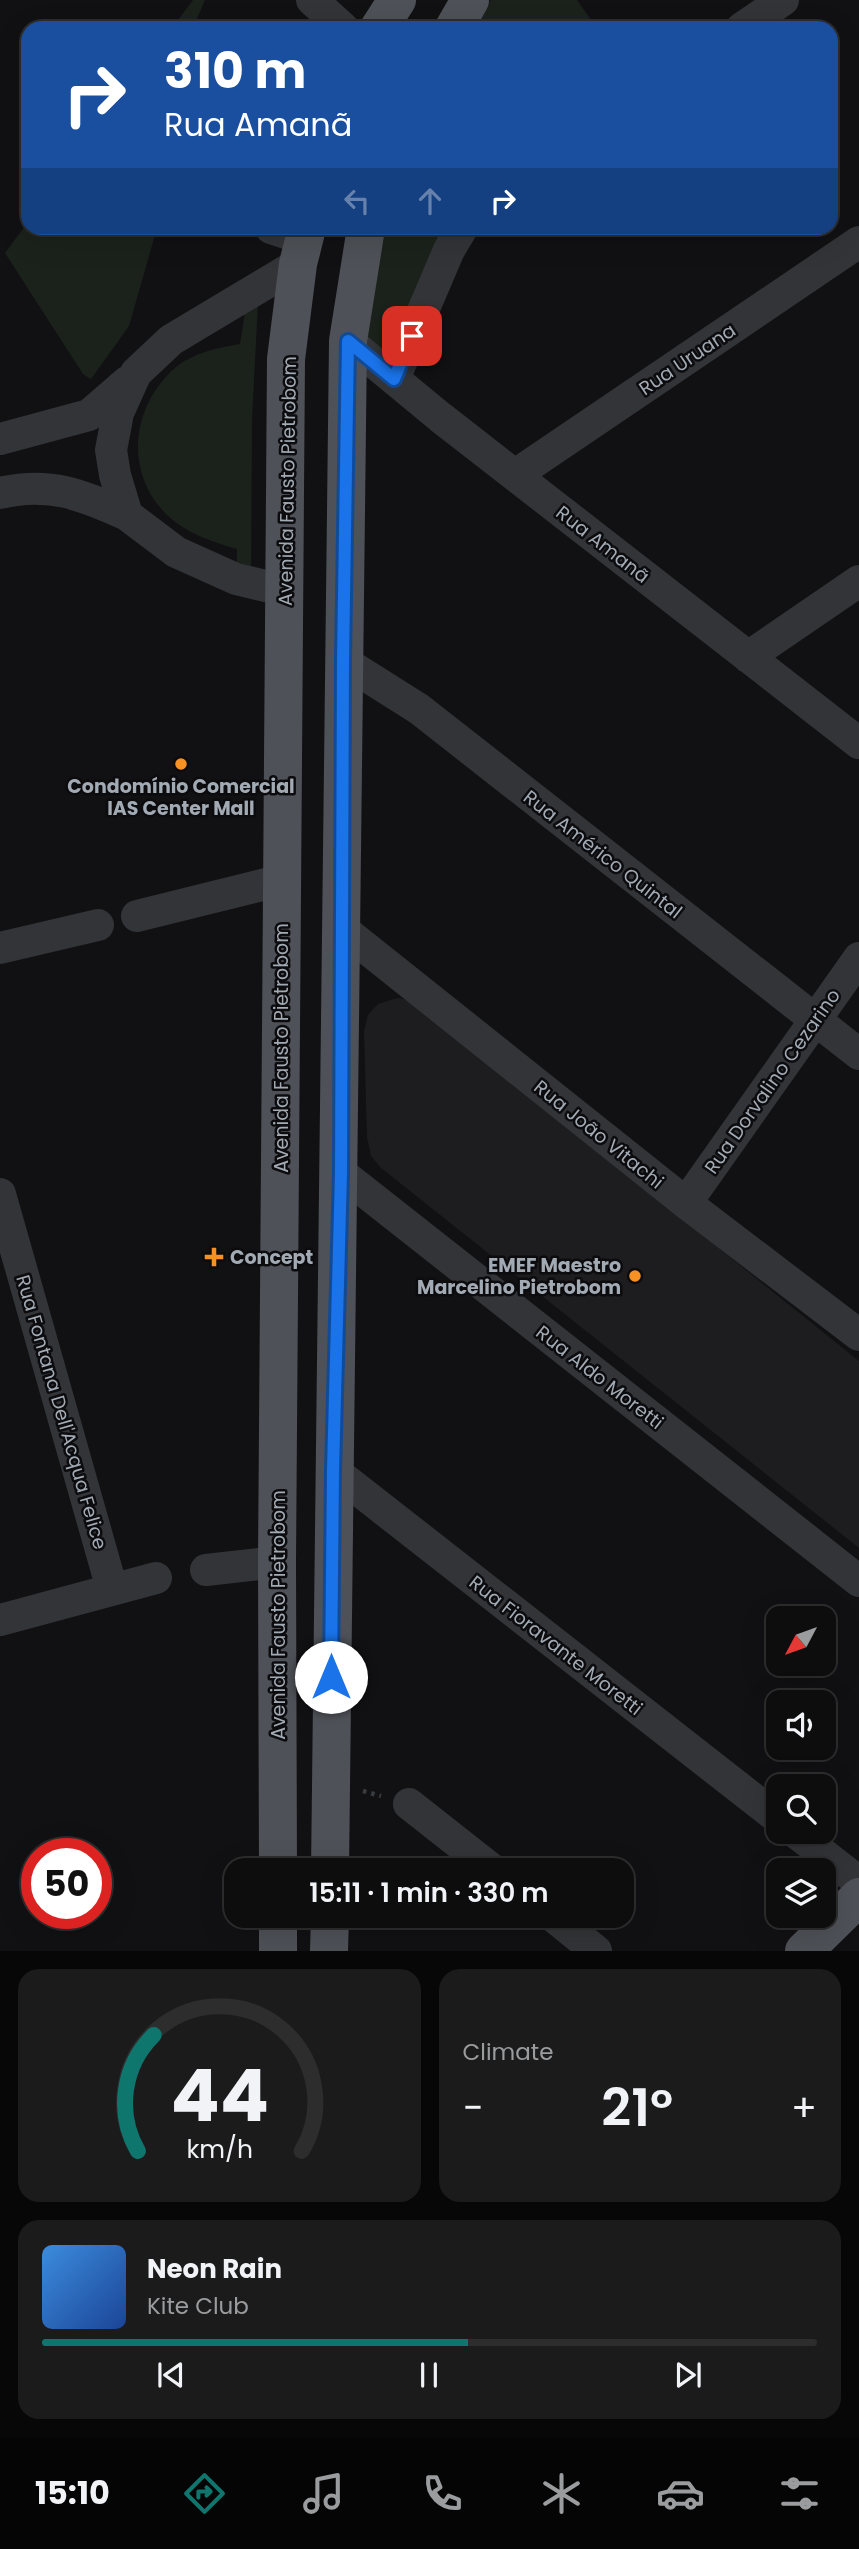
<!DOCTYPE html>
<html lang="en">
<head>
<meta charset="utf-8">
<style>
	:root { --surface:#0d0d0e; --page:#1b1b1c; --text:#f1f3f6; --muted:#9a9c9e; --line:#2d2d2e; --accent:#0f766e }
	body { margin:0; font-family:Poppins,sans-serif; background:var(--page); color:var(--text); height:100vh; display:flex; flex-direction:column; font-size:26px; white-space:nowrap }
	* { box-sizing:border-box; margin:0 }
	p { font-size:23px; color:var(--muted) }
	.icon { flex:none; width:38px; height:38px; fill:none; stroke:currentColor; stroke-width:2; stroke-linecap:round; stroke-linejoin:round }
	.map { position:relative; height:1951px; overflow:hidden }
	.drawer { display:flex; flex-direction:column; gap:18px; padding:18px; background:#070708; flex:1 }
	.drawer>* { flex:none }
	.guide { position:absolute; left:21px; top:21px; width:817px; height:214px; border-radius:21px; box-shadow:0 7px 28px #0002,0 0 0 2px var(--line); background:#1a4fa0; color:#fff; overflow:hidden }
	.needle { width:46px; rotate:229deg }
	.buttons { position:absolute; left:766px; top:1606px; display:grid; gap:14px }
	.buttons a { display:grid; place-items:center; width:70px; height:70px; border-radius:14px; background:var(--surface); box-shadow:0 7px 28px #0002,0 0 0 2px var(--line); font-size:35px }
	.speed { position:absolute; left:21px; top:1838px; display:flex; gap:14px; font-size:35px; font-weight:700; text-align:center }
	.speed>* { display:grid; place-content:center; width:91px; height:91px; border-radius:50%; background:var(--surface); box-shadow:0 7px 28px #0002,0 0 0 2px var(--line); line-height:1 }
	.speed .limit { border:10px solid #d22; background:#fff; color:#111 }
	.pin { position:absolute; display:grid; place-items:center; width:60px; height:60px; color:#fff; margin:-30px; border-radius:14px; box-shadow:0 4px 10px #0006 }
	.me { position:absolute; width:77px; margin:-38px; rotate:0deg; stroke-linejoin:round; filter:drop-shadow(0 0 5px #0008) }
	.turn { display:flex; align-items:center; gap:24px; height:147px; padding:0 28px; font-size:32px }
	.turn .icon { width:91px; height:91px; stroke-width:2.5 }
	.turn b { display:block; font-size:49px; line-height:60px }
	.lanes { display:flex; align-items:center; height:66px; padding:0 28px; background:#0003; justify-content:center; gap:35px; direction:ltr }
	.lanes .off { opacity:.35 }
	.big { font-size:52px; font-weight:600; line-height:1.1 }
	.drawer .tile { flex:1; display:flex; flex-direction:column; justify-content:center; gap:10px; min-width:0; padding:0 24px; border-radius:21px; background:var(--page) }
	.drawer .dial { align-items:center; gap:0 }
	.dial svg { height:182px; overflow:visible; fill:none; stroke:var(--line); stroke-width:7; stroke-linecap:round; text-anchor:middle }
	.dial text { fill:var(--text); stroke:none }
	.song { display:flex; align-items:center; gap:21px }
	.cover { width:84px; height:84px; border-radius:10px; background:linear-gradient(135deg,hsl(210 70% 55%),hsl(220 70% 35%)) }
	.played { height:7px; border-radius:4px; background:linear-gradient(90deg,var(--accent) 55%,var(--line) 55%) }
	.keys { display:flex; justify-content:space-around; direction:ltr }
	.heat { display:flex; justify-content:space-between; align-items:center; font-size:38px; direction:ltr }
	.drawer .tiles { flex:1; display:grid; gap:18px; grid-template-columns:1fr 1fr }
	.tile:last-child { grid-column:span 2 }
	.trip { position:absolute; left:224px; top:1858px; width:410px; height:70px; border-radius:21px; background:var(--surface); box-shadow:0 7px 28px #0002,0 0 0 2px var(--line); font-weight:600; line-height:70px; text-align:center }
	.tab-bar { display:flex; height:112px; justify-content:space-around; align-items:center; background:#050506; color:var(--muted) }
	.tab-bar .icon { width:49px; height:49px }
	.tab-bar .active { color:var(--accent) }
	.tab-bar b { font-size:32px; color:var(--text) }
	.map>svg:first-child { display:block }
</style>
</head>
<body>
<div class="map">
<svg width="859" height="1951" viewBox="0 0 859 1951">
	<rect width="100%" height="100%" fill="#111113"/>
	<path fill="#1d1d20" d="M398 998 412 1001 859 1361V1548L381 1168 371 1156 367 1137 364 1031 368 1015 378 1004Z"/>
	<path fill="#1b221b" d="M193 0H205L193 28H172Z
		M491 0H577L597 28H471Z
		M28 222V228H157L129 326 91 379 83 374 5 253Z
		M381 228H450L389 364 358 338Z
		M258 303 252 419 251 574 237 567V549C212 542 184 532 166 514 123 471 132 405 176 367 195 352 217 348 240 344L245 312Z"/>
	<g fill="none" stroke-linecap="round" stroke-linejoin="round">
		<path stroke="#383b3f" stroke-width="4.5" stroke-dasharray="3.5 5" stroke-linecap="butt" d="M363 1791 381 1796"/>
		<path stroke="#323438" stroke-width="32" d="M312 0 343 28
			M742 28 783 0
			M271 228 304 239
			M348 341 440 417 859 743
			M394 379 449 250 462 228
			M0 439 89 415 127 382
			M515 475 859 242
			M0 493C49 481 83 495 127 515
			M286 591 236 579 176 552 127 515 115 475 111 450 118 413 136 373 171 340 298 264
			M748 657 859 581
			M343 661 419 709 859 1054
			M137 916 282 880
			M341 928 686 1203 859 1335
			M0 948 98 925
			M341 1173 859 1581
			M0 1194 112 1589
			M686 1203 859 958
			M333 1470 779 1819
			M206 1570 277 1562
			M0 1620 156 1578
			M409 1804 494 1871
			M795 1832 859 1882
			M553 1916 596 1951"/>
		<path stroke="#4e5157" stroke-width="38" d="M379 28 397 0
			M454 28 470 0
			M278 1871 277 1562 286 359 298 264 307 228
			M330 1871 348 341 366 228
			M278 1916V1951
			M329 1951 330 1916
			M804 1951 859 1897"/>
	</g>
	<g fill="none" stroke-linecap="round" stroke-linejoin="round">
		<defs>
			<path id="route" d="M331 1677 333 1470 341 1173 343 660 348 341 394 379 412 336"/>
		</defs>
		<use href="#route" stroke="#114b97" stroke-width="18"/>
		<use href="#route" stroke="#1a73e8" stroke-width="12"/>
	</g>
	<g fill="#f79124" stroke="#0c0c0e" stroke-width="2.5">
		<circle cx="181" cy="764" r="7"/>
		<path d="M210.5 1246.5h7v7h7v7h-7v7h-7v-7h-7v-7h7z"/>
		<circle cx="635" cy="1276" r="7"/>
	</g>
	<g text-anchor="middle" stroke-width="5" stroke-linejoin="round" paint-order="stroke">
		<g font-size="19" fill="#a2aab4" stroke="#0c0c0e">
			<text transform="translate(687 359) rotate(-34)" y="7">Rua Uruana</text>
			<text transform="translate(287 481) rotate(-89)" y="7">Avenida Fausto Pietrobom</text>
			<text transform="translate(603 544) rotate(38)" y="7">Rua Amanã</text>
			<text transform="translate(603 854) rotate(38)" y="7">Rua Américo Quintal</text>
			<text transform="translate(281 1048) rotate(-90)" y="7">Avenida Fausto Pietrobom</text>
			<text transform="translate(772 1081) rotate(-55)" y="7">Rua Dorvalino Cezarino</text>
			<text transform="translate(599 1134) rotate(39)" y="7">Rua João Vitachi</text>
			<text transform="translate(600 1377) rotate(38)" y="7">Rua Aldo Moretti</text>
			<text transform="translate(62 1412) rotate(74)" y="7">Rua Fontana Dell'Acqua Felice</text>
			<text transform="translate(278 1615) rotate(-90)" y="7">Avenida Fausto Pietrobom</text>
			<text transform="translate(556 1645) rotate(38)" y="7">Rua Fioravante Moretti</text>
		</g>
		<g font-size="19" font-weight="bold" fill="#a2aab4" stroke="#0c0c0e">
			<text x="181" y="793">Condomínio Comercial<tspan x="181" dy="22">IAS Center Mall</tspan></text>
			<text x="230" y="1264" text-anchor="start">Concept</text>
			<text x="621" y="1272" text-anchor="end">EMEF Maestro<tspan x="621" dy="22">Marcelino Pietrobom</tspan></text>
		</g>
	</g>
</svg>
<div class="buttons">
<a><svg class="needle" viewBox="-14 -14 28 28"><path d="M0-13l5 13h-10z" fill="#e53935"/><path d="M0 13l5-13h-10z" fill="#9a9c9e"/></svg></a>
<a><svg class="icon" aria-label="sound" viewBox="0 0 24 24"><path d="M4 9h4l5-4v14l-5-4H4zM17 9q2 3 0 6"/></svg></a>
<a><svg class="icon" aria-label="search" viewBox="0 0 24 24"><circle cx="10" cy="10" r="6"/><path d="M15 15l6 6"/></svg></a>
<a><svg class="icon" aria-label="layers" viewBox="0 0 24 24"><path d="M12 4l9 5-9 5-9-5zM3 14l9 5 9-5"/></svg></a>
</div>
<div class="speed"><div class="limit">50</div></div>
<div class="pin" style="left:412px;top:336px;background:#d93025"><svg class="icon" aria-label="arrive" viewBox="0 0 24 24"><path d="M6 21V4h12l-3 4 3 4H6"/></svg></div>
<svg class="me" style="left:331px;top:1677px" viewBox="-20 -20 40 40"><circle r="19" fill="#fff"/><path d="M0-13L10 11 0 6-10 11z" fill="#1a73e8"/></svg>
<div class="trip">15:11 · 1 min · 330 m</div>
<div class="guide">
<div class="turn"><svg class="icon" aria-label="right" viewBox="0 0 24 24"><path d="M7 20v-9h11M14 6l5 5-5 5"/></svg><div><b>310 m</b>Rua Amanã</div></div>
<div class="lanes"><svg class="icon off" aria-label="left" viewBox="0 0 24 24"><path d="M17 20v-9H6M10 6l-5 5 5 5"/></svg><svg class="icon off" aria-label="ahead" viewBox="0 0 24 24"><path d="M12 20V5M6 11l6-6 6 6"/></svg><svg class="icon" aria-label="right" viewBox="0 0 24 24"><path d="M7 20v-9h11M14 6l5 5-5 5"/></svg></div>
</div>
</div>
<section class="drawer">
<div class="tiles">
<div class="tile dial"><svg viewBox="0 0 100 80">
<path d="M14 69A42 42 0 1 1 86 69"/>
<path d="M14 69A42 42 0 0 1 21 18" stroke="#0f766e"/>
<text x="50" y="56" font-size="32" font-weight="700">44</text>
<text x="50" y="72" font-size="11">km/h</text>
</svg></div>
<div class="tile"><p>Climate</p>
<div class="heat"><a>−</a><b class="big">21°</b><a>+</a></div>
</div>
<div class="tile">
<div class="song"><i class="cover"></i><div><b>Neon Rain</b><p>Kite Club</p></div></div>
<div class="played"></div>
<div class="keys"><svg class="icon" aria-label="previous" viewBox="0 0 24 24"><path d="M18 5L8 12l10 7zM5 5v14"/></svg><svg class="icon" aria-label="pause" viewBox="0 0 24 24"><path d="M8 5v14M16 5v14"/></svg><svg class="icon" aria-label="next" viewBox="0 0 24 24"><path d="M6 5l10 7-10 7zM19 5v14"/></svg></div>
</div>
</div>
</section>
<nav class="tab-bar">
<b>15:10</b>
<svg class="icon active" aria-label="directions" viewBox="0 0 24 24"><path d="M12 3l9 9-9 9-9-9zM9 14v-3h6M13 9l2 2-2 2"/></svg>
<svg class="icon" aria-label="music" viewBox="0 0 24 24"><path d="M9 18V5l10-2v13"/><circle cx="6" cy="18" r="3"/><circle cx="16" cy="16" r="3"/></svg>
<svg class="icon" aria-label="phone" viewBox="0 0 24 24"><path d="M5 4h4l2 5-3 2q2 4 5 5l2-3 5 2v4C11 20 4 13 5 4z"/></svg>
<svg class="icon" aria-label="climate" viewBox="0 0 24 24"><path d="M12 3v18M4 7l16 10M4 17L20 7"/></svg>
<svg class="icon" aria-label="car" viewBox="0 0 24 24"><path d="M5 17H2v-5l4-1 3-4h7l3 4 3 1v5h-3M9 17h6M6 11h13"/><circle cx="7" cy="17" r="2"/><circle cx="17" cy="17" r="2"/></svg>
<svg class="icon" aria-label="filters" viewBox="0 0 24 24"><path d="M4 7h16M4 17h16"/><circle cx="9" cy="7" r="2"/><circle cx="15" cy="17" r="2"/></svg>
</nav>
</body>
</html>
